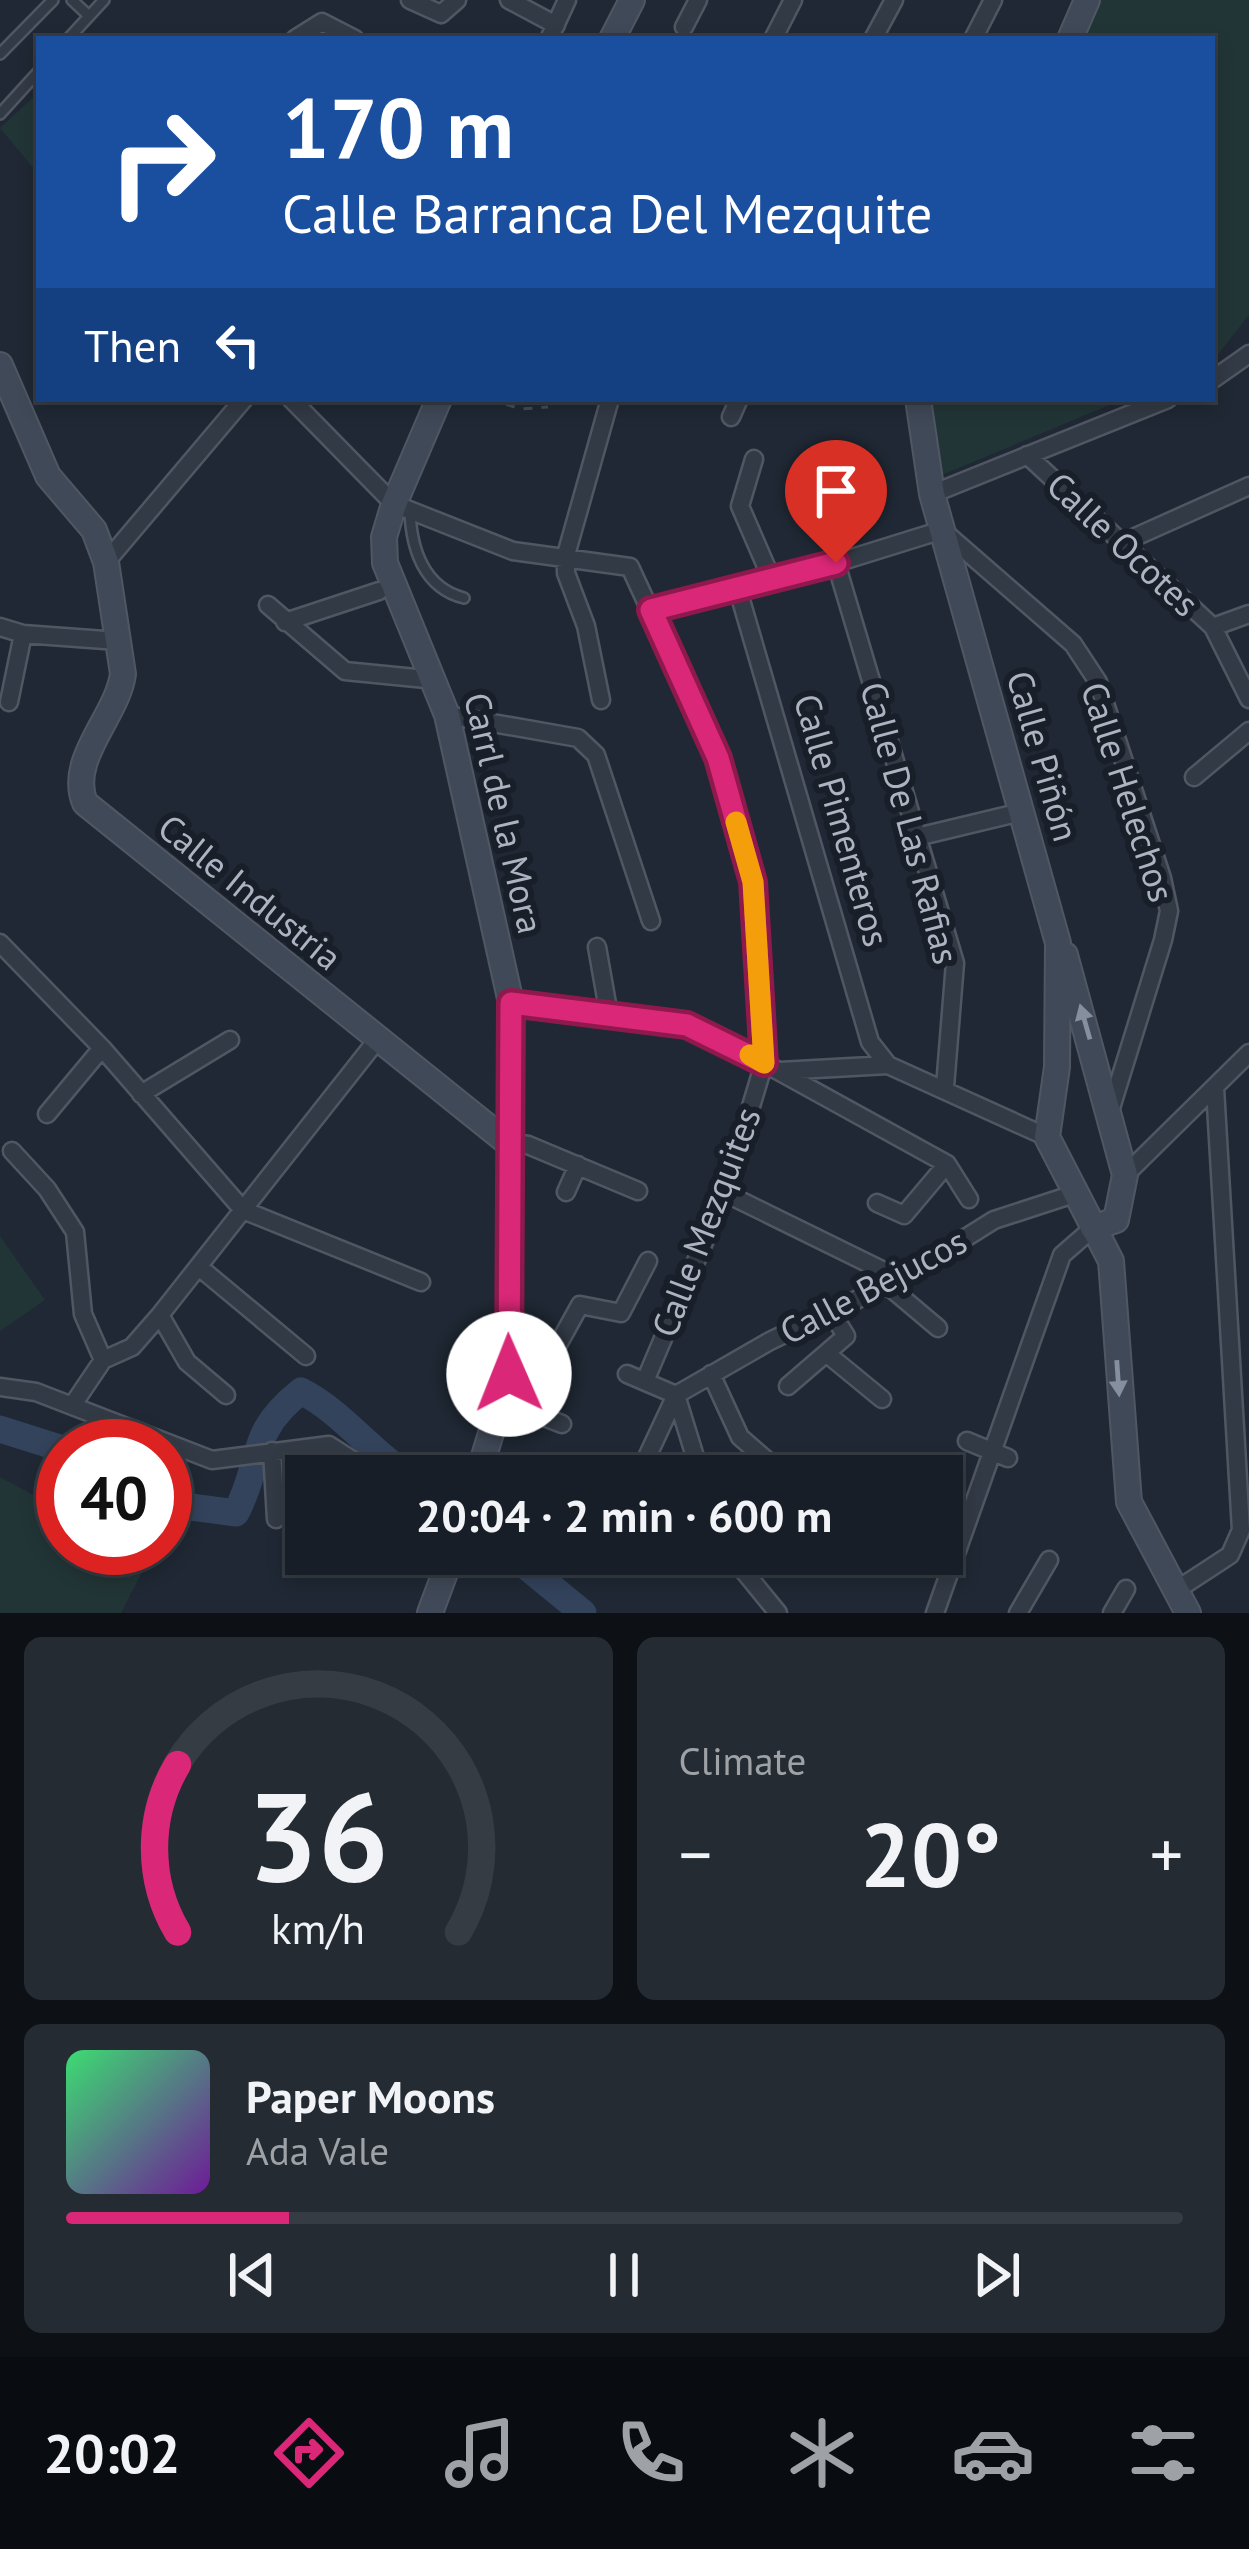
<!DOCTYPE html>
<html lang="en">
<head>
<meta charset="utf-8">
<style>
	:root { --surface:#171e27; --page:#242b33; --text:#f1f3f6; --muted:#9ea2a7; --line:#363c44; --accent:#db2777 }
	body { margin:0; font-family:"PT Sans",sans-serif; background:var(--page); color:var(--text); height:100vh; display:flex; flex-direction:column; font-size:45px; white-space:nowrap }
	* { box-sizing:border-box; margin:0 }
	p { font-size:39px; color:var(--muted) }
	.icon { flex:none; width:66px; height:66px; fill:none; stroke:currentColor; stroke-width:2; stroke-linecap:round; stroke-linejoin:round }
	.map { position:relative; height:1613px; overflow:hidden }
	.sheet { display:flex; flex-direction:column; gap:24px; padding:24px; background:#0d1015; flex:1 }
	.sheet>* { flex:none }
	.banner { position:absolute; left:36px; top:36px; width:1179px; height:366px; border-radius:0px; box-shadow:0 6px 18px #0003,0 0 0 3px var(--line); background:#1a4fa0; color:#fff; overflow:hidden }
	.speed { position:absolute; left:36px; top:1419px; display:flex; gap:24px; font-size:60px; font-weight:700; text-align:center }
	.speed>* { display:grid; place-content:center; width:156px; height:156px; border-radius:50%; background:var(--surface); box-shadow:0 6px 18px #0003,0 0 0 3px var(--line); line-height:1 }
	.speed .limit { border:18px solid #d22; background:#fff; color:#111 }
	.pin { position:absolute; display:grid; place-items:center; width:102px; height:102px; color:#fff; margin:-123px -51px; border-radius:50% 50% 50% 0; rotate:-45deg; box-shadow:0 0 12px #0007 }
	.pin .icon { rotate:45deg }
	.me { position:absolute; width:132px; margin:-66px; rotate:359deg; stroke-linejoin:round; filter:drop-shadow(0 0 9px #0008) }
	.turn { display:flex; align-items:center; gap:42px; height:252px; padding:0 48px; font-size:54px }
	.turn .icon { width:156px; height:156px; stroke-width:2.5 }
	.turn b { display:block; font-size:84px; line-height:102px }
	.then { display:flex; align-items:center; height:114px; padding:0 48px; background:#0003; gap:24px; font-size:45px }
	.big { font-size:90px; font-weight:700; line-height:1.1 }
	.sheet .tile { flex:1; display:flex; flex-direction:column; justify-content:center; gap:18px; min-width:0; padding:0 42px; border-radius:18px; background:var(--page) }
	.sheet .dial { align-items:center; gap:0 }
	.dial svg { height:312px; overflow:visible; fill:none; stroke:var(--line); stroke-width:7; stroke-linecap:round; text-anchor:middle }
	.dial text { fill:var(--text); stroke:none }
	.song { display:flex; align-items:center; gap:36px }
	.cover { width:144px; height:144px; border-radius:18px; background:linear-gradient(135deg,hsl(140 70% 55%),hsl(280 70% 35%)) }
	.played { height:12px; border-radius:6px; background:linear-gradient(90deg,var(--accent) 20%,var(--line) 20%) }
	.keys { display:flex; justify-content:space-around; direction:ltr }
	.heat { display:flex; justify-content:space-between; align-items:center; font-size:66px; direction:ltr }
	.sheet .tiles { flex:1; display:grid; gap:24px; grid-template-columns:1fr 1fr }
	.tile:last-child { grid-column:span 2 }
	.trip { position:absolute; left:285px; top:1455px; width:678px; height:120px; border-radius:0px; background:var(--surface); box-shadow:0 6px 18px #0003,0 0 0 3px var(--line); font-weight:700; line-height:120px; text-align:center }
	.tabs { display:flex; height:192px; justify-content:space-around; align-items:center; background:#090c10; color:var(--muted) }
	.tabs .icon { width:84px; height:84px }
	.tabs .active { color:var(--accent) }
	.tabs b { font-size:54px; color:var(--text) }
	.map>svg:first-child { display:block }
</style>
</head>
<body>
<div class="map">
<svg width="1249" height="1613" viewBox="0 0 1249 1613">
	<rect width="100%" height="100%" fill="#1f2834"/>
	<path fill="#223536" d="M1097 0H1249V315L1212 362V39H1080Z
		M39 92V175L0 128Z
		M923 399H1124L937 477Z
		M0 1236 45 1300 0 1331Z
		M0 1477 63 1511V1548H133L150 1557 121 1613H0Z"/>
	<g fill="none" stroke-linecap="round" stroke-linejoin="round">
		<path stroke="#33435c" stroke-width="27" d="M0 1429 63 1449
			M165 1498 176 1505 236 1513C264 1458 247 1434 301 1391 342 1412 369 1450 408 1476
			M511 1554 583 1613"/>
		<defs>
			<path id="lane" d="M72 0 89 16
				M68 39 104 0
				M0 54 53 0
				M0 114 39 71
				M410 510C411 549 424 588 464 598"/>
			<path id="street" d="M410 0 441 14 457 0
				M509 0 556 25
				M684 27 698 0
				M295 39 322 22 355 39
				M549 39 567 0
				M773 39 793 0
				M873 39 894 0
				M973 39 993 0
				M1212 380 1249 354
				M291 399 394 504 513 551 630 567 718 758 753 882 764 1063 725 1193 645 1381
				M731 417 739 399
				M1027 455 1213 627 1249 699
				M754 459 740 506 772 580
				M932 494 1168 399
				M1124 542 1249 486
				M106 562 244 399
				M836 563 955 963 945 1087
				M738 590 870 1042 888 1065
				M268 605 345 671 436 680
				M651 610 836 563 942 530 1073 644 1098 682 1162 878 1169 911 1163 940 1111 1108
				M285 622 379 591
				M0 627 23 634 118 641
				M1213 627 1249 614
				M601 700 586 626 566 573V555L610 399
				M9 702 23 634
				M447 715 578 738 596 755 651 921
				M1194 777 1249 731
				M917 837 1021 812
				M0 943 102 1048 243 1210 421 1282
				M597 947 609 1015
				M511 1003 687 1025 711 1034 947 1164 969 1199
				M780 1071 888 1065 1047 1137
				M141 1094 230 1040
				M47 1114 102 1048
				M507 1142 528 1145 638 1191
				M12 1151 47 1189 75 1232 83 1314 103 1360
				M1125 1175 1249 1053
				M566 1192 578 1165
				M725 1193 900 1279
				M877 1203 904 1215 947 1164
				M199 1267 306 1356
				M887 1285 938 1328
				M160 1315 187 1362 226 1395
				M509 1348 559 1343 580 1305 621 1313 648 1261
				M826 1353 882 1399
				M627 1374 676 1395
				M711 1374 740 1437 785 1476
				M788 1386 846 1336 832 1313
				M0 1387 36 1392 212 1460 329 1445 377 1476
				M676 1395 770 1341 900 1279 994 1220 1077 1193
				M676 1395 701 1476
				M503 1401 562 1424
				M72 1406 103 1360 132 1347 160 1315 377 1040
				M967 1441 1008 1458
				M272 1451 276 1519
				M640 1472 676 1395
				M730 1554 778 1613
				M1175 1591 1230 1555 1241 1530 1215 1088
				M935 1613 1062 1255 1093 1228
				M1018 1613 1049 1560
				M1112 1613 1126 1589"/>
			<path id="secondary" d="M612 39 632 0
				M1070 39 1087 0
				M0 365 48 476 94 530 106 562 123 674C117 717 67 759 85 803L507 1142
				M439 399 394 504 384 537 385 563 447 715 511 1003 509 1374 478 1476
				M918 399 932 494 1058 943 1057 1067 1047 1137 1111 1261 1129 1502 1188 1613
				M1065 955 1125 1175 1116 1220 1093 1228
				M430 1613 452 1554"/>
		</defs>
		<use href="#lane" stroke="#505763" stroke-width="14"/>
		<use href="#street" stroke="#505763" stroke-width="21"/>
		<use href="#secondary" stroke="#505763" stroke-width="28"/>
		<path stroke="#3e5053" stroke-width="3" stroke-dasharray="9 9" stroke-linecap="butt" d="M489 399 521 409 548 407"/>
		<use href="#lane" stroke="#323a45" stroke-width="9"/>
		<use href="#street" stroke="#323a45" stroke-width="16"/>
		<use href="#secondary" stroke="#404958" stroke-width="24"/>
	</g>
	<defs><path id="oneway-solid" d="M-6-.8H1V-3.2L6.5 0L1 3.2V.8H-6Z" transform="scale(3)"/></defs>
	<g fill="#868f9d">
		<use href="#oneway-solid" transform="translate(1085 1022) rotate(-106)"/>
		<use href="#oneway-solid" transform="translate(1118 1378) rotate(86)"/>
	</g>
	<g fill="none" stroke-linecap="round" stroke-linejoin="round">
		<defs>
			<path id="route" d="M509 1374 511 1003 687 1025 764 1063 753 882 718 758 651 610 836 563"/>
		</defs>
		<use href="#route" stroke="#8e194d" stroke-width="30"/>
		<use href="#route" stroke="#db2777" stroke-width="21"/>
		<path stroke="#f59e0b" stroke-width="21" d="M736 822 753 882 764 1063 750 1055"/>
	</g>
	<g text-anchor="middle" stroke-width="12" stroke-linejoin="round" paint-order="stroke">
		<g font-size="36" fill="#acb4c2" stroke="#181f29">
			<text transform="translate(1123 544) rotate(43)" y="13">Calle Ocotes</text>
			<text transform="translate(1043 756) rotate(74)" y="13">Calle Piñón</text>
			<text transform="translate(1128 792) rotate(72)" y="13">Calle Helechos</text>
			<text transform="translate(504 813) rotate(77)" y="13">Carrl de la Mora</text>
			<text transform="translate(842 820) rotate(74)" y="13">Calle Pimenteros</text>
			<text transform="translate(910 823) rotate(75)" y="13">Calle De Las Rafias</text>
			<text transform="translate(250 892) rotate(39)" y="13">Calle Industria</text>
			<text transform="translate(706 1222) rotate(-69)" y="13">Calle Mezquites</text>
			<text transform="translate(873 1286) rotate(-28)" y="13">Calle Bejucos</text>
		</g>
	</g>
</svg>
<div class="speed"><div class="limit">40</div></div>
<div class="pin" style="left:836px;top:563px;background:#d93025"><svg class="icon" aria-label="arrive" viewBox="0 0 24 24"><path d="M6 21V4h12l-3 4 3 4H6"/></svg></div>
<svg class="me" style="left:509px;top:1374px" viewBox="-20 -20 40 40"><circle r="19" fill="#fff"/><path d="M0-13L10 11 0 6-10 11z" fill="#db2777"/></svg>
<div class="trip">20:04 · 2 min · 600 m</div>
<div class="banner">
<div class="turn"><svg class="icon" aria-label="right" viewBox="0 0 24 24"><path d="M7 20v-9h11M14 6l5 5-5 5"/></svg><div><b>170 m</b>Calle Barranca Del Mezquite</div></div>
<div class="then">Then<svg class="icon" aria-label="left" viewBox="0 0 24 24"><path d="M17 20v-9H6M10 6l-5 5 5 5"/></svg></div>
</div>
</div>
<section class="sheet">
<div class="tiles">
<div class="tile dial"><svg viewBox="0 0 100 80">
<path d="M14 69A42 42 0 1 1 86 69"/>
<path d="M14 69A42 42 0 0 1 14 26" stroke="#db2777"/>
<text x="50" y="56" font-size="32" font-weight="700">36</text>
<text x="50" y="72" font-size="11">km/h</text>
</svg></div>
<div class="tile"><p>Climate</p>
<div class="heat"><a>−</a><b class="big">20°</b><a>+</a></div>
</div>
<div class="tile">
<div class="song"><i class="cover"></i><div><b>Paper Moons</b><p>Ada Vale</p></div></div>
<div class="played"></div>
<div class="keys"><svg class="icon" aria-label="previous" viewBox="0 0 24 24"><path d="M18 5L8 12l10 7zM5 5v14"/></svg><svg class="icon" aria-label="pause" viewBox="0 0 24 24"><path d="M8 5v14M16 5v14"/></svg><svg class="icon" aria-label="next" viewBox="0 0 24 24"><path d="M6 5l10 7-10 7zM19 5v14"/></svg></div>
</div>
</div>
</section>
<nav class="tabs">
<b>20:02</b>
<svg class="icon active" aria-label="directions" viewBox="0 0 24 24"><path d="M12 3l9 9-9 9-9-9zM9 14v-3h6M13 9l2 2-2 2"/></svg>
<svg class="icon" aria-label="music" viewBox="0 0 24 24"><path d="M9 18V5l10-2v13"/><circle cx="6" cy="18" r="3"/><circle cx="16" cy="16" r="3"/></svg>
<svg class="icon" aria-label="phone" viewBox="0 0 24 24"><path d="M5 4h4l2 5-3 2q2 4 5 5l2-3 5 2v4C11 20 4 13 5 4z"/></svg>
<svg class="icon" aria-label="climate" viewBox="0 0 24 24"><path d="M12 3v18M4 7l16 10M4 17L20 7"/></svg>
<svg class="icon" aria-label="car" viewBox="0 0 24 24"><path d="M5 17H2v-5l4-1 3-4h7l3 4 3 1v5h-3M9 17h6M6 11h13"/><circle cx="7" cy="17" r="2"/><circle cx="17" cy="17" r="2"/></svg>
<svg class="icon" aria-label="filters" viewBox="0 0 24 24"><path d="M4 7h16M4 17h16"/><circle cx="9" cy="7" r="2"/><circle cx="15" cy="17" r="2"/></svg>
</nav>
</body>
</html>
